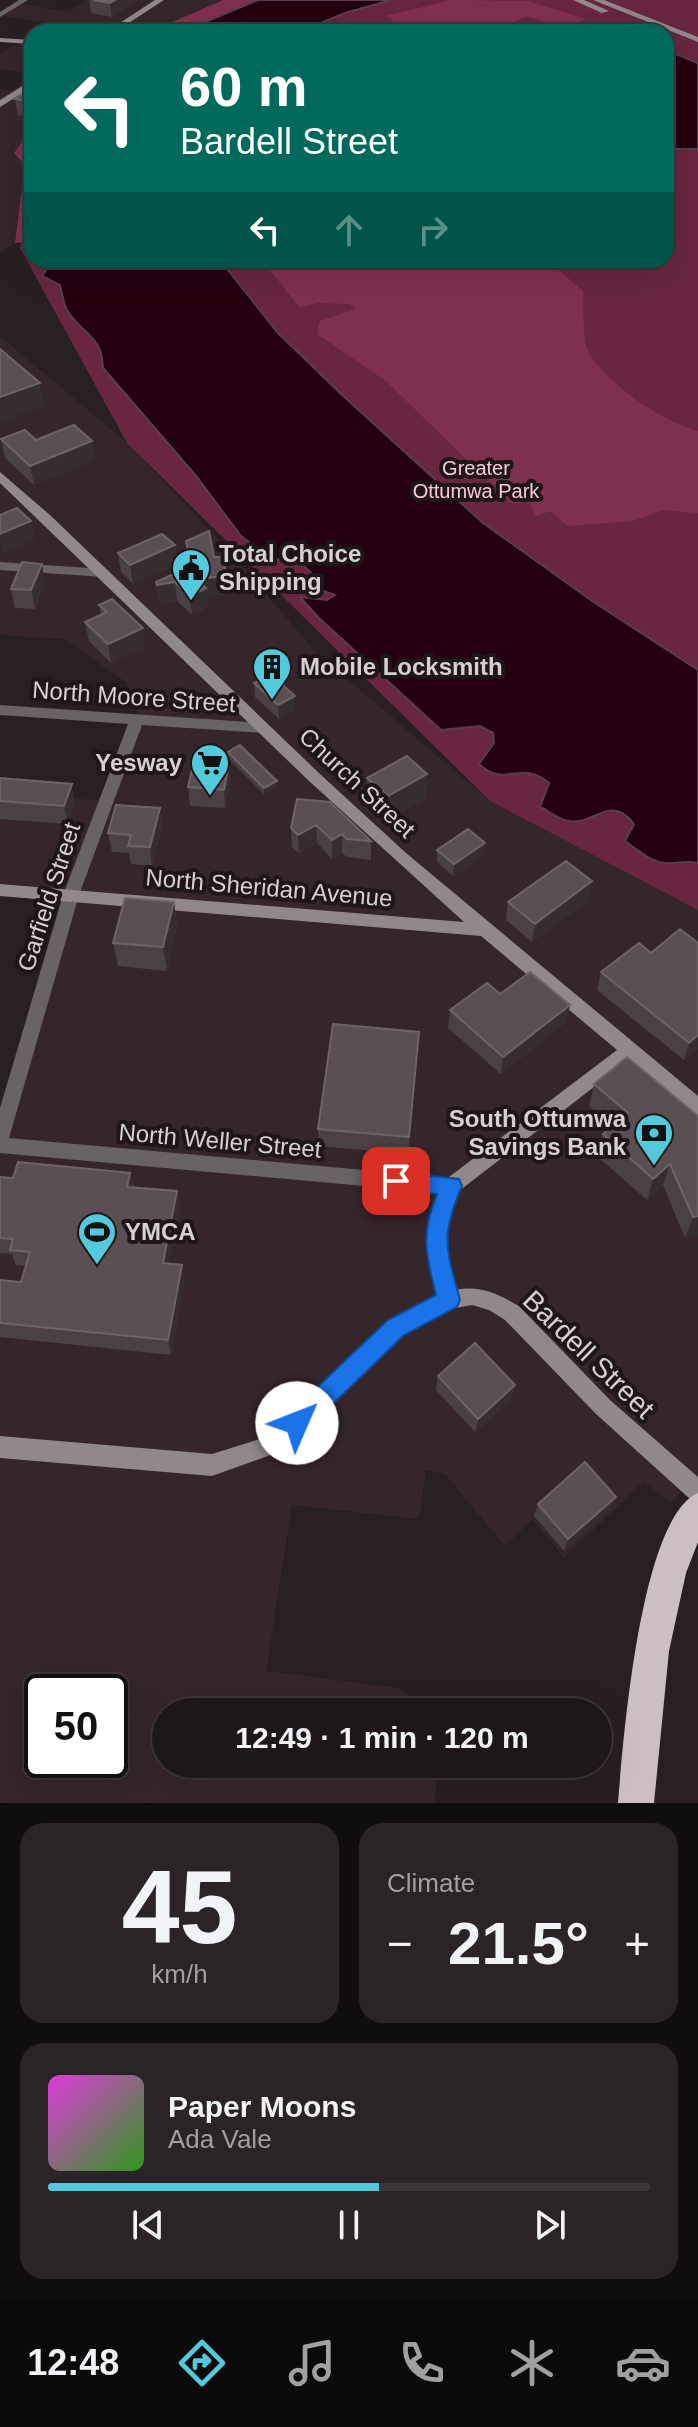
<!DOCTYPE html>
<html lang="en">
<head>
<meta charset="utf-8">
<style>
	:root { --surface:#1d1719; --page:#2a2426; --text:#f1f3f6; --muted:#a09fa2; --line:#3b3638; --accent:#53cadc }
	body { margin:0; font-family:Arial,sans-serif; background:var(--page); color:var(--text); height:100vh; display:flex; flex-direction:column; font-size:30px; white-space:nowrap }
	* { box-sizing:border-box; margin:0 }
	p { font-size:26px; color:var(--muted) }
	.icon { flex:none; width:44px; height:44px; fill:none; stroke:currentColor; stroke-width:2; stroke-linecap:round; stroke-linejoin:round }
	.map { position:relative; height:1803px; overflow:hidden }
	.panel { display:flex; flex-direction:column; gap:20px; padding:20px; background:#100d0e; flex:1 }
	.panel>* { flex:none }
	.top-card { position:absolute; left:24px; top:24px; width:650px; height:244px; border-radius:24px; box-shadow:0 8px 32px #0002,0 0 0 2px var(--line); background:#00695c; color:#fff; overflow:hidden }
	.speed { position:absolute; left:24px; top:1674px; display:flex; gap:16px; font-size:40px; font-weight:700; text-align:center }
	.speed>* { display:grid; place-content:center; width:104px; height:104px; border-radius:50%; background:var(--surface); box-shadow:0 8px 32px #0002,0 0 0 2px var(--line); line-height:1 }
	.speed .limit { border:4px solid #111; border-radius:12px; background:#fff; color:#111 }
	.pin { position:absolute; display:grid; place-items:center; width:68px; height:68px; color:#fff; margin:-34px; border-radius:16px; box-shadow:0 4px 12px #0006 }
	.me { position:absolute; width:88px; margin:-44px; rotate:46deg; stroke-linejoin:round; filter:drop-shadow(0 0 6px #0008) }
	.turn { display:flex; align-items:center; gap:28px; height:168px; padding:0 24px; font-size:36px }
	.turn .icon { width:104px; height:104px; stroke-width:2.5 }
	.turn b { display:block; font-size:56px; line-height:68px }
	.lanes { display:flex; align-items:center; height:76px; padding:0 24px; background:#0003; justify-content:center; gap:40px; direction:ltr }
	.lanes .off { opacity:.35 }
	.big { font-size:60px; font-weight:600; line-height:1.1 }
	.panel .tile { flex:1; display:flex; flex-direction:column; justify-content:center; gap:12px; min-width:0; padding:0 28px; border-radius:24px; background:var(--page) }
	.panel .dial { align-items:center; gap:0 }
	.dial b { font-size:104px; line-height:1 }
	.song { display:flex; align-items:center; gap:24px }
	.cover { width:96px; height:96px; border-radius:12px; background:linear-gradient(135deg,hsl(300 70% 55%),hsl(110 70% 35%)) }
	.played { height:8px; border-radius:4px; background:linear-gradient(90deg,var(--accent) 55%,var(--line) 55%) }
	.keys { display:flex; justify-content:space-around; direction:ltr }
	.heat { display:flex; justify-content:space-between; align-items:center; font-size:44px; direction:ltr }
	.panel .tiles { flex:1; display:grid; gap:20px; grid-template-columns:1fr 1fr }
	.tile:last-child { grid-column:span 2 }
	.trip { position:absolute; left:152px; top:1698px; width:460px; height:80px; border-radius:40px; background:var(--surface); box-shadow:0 8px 32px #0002,0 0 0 2px var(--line); font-weight:600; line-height:80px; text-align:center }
	.dock { display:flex; height:128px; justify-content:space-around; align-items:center; background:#0c090a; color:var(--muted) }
	.dock .icon { width:56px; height:56px }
	.dock .on { color:var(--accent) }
	.dock b { font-size:36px; color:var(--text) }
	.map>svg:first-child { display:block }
</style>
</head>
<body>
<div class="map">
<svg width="698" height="1803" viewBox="0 0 698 1803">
	<rect width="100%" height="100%" fill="#271f21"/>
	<path fill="#35262b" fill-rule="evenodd" d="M87 0H223L149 32H62L66 26 0 15 19 3 68 12Z
		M17 44H32V75L0 69V54Z
		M32 76V128L21 146 26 165 15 243 0 253V89L10 91Z
		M0 336 127 443 218 539 317 653 490 801 698 910V1477L671 1502 643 1482 564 1558 532 1519 505 1546 445 1474 426 1470 419 1519 292 1505 266 1671 399 1688 432 1712H166V1764H437L435 1803H0V1139L71 896 0 890V793L106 801 137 720V703L126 682 64 639 0 635ZM42 1692H110V1760H42Z"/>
	<path fill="#682640" d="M240 0H698V910L490 801 127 443 20 248 32 197V260H666V32H176Z"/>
	<path fill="#80304f" d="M223 0H258L181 32H149Z
		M452 0 528 1 586 19 563 28 527 16 493 32H338L353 27 369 31 394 20 385 16Z
		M32 128V241L15 243 25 165 14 153Z
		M262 260H547L583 291C584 305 582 342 589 353 607 384 663 422 698 431V513L663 510 633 521 567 526 551 511 536 516 528 502 512 504 386 381 317 334 320 321 356 309 350 304 319 303 299 307Z"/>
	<path fill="#250010" stroke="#5a3e4a" stroke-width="2" d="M258 0H391L345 13 299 32H181Z
		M666 50 698 63V149H666Z
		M43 260H220L278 333 341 394 483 523 592 601 698 670V863C686 860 677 864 665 863 651 862 636 849 625 841L634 824C610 793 594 826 569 821 559 820 549 811 540 807L549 783C521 759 505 789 479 764L494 743 493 733 480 726 441 730 319 618 300 597 327 600 335 595 315 588V577L304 566 269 557 241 536 197 477 103 368C102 334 81 334 67 310 63 303 62 292 60 285L42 276 50 265Z"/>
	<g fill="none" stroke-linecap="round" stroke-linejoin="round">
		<path fill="#686364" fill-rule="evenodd" d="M19 0H28L0 17V12Z
			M0 562 104 569 110 573 104 577 0 570Z
			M0 705 264 723 271 728 264 733 142 725 79 895 9 1138 452 1178 459 1180 461 1186 459 1192 452 1194 0 1153V1108L63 895 128 724 0 715Z"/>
		<path fill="#90888a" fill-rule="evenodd" d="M155 0H164L115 32H106Z
			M573 0H584L609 11 602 13Z
			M593 0H604L698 37V42Z
			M0 38 32 40V44L0 42Z
			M32 80V87L0 107V100Z
			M0 472 50 515 320 774 406 853 698 1096V1115L692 1112 629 1060 459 1191C444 1229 446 1251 456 1290 480 1285 498 1294 519 1306L610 1400 698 1477V1502L690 1499 596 1414 505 1320 489 1310 472 1305 451 1309 429 1320 403 1335 276 1453 212 1476 0 1458V1436L212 1454 263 1438 389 1321 438 1295 429 1254 428 1231 445 1180 617 1050 481 936 0 896V884L464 922 309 781 0 483Z"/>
		<path fill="#cbbfc3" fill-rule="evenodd" d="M698 1493V1542L686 1573 669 1651 654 1803H618C623 1743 640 1517 698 1493Z"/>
	</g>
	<path fill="#4a4144" d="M89 0H138L112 17 91 13Z
		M32 88V118L18 115 15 99Z
		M1 439 36 440 95 460 34 485 5 458Z
		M186 541 214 557 226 576 228 594 207 597 208 607 192 615 177 601 159 603 156 582 189 567Z
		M175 545 177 564 133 584 121 572 118 553Z
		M45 582 35 609 15 608 11 589Z
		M99 605 145 647 111 663 89 641 85 622 101 615Z
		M254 683 295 696V710L279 719 255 697Z
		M228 752 277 787 264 794 228 758Z
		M229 764 231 782 225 808 190 806 188 787Z
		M427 774 426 798 387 820 367 802V778Z
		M0 778 75 802 68 824 0 819Z
		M297 799 371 841V860L347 857 342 853 332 859 317 843 299 853 292 847 291 828Z
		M160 808 162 827 152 866 131 864 129 853 112 852 108 833Z
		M485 843 484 855 453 876 437 862V850Z
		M589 900 532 942 506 920 508 902Z
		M174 902 177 926 167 971 118 966 113 943Z
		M601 972 698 1048 684 1060 597 990Z
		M500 994 570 1005 566 1022 501 1074 448 1028 450 1010Z
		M419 1032 408 1154 319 1146 318 1129Z
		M594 1084 698 1116V1235L685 1238 663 1185 647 1200 597 1156 603 1134 612 1126 589 1106Z
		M130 1173 134 1187 177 1191 180 1208 169 1263 185 1280 171 1355 0 1337V1280L21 1282 26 1266 16 1265 12 1254 0 1253V1177L13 1178Z
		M438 1376 512 1399 475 1432 436 1390Z
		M616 1497 610 1509 564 1551 534 1516 538 1504Z"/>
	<path fill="#362d2f" d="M115 0H138L112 17 110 3Z
		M40 383 44 406 0 423V397Z
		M92 441 95 460 34 485 30 466Z
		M31 521 35 540 2 554 0 544V534Z
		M175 545 177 564 133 584 130 565Z
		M42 564 45 582 35 609 31 590Z
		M226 576 228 594 207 597 208 607 192 615 190 596 197 579Z
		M175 582 177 601 159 603 157 585Z
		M143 628 145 647 111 663 108 644Z
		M295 696V710L279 719 278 705Z
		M229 764 231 782 225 808 224 790Z
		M427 774 426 798 387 820 388 796Z
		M277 781V787L264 794V788Z
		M72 784 75 802 68 824 64 806Z
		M160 808 162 827 152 866 150 847Z
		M316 825 317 843 299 853 298 835Z
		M342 834V853L332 859V840Z
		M485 843 484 855 453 876 454 864Z
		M592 881 589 900 532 942 535 924Z
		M174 902 177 926 167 971 163 947Z
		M570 1005 566 1022 501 1074 503 1057Z
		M698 1035V1048L684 1060 689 1043Z
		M670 1164 663 1185 647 1200 653 1179Z
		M130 1173 134 1189 127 1187Z
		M177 1191 180 1208 166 1278 163 1263Z
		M698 1216V1235L685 1238 693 1217Z
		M182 1265 185 1280 171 1355 168 1340Z
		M515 1385 512 1399 475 1432 478 1419Z
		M616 1497 610 1509 564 1551 568 1539Z"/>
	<path fill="#5a5053" stroke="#6d6467" stroke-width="2" d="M94 0H115L110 3Z
		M32 88V102L15 99Z
		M0 349 40 383 0 397Z
		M74 425 92 441 30 466 1 439 25 430 36 440Z
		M17 508 31 521 0 534V515Z
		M209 531 214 557H223L226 576 197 579 206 588 190 596 175 582 157 585 156 582 191 566 186 541Z
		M162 534 175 545 130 565 118 553Z
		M22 562 42 564 31 590 11 589Z
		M112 599 143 628 108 644 85 622 107 612 99 605Z
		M271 675 295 696 278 705 254 683Z
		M240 745 277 781 264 788 228 752Z
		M407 756 427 774 388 796 367 778Z
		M194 761 229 764 224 790 188 787Z
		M0 778 72 784 64 806 0 801Z
		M297 799 330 802 371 841 347 839 342 834 332 840 316 825 298 835 291 828Z
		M116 805 160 808 150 847 128 846 131 835 108 833Z
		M468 829 485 843 454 864 437 850Z
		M566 861 592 881 535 924 508 902Z
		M125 898 174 902 163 947 113 943Z
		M680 929 698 943V1035L689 1043 601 972 639 943 651 953Z
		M530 972 570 1005 503 1057 450 1010 487 983 500 994Z
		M333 1024 419 1032 409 1137 318 1129Z
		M627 1057 698 1116V1216L693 1217 670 1164 653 1179 603 1134 628 1113 594 1084Z
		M18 1162 130 1173 127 1187 177 1191 163 1263 182 1265 168 1340 0 1323V1280L21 1282 30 1252 10 1250 13 1239 0 1238V1177L13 1178Z
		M475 1343 515 1385 478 1419 438 1376Z
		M585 1462 616 1497 568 1539 538 1504Z"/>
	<path fill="#1a73e8" stroke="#114b97" stroke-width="2" d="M396 1172 459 1179 462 1186C440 1237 446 1248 460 1300L457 1307 404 1335 305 1431 297 1434 289 1431 285 1423 289 1414 388 1320 436 1295C426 1254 420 1234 437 1194L388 1188 385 1181 388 1174Z"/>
	<defs>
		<symbol id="civic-pin" viewBox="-11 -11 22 30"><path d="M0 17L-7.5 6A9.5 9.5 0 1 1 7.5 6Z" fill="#53cadc" stroke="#1e1618"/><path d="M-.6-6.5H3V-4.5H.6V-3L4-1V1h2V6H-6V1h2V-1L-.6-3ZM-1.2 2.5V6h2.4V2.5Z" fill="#111"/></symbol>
		<symbol id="building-pin" viewBox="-11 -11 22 30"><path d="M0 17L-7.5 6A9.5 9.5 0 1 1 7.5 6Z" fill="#53cadc" stroke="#1e1618"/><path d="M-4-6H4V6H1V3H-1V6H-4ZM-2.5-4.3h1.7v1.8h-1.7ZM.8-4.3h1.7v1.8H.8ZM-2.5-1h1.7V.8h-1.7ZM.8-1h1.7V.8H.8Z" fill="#111"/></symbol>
		<symbol id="supermarket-pin" viewBox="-11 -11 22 30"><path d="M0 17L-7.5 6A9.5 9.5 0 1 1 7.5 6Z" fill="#53cadc" stroke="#1e1618"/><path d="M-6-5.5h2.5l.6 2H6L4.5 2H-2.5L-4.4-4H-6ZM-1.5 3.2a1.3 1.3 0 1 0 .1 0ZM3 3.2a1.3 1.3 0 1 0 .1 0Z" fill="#111"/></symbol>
		<symbol id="bank-pin" viewBox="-11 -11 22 30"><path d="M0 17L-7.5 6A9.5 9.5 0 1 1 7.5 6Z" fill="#53cadc" stroke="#1e1618"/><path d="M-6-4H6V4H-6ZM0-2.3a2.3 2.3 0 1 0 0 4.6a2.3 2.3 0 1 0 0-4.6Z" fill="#111"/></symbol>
		<symbol id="stadium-pin" viewBox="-11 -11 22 30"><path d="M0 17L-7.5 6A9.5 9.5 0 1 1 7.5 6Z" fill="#53cadc" stroke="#1e1618"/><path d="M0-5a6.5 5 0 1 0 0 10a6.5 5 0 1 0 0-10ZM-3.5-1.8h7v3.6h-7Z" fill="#111"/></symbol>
	</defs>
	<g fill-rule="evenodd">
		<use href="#civic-pin" x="169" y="546" width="44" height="60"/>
		<use href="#building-pin" x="250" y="645" width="44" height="60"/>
		<use href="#supermarket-pin" x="188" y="741" width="44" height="60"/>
		<use href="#bank-pin" x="632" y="1111" width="44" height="60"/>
		<use href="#stadium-pin" x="75" y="1210" width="44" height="60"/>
	</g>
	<g text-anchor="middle" stroke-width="8" stroke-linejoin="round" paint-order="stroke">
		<g font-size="20" fill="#fac9d7" stroke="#1e1618">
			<text x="476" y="475">Greater<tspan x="476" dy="23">Ottumwa Park</tspan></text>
		</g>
		<g font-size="24" font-weight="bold" fill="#d6d0d1" stroke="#1e1618" text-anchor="start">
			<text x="219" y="562">Total Choice<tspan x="219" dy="28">Shipping</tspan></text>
			<text x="300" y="675">Mobile Locksmith</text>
			<text x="182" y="771" text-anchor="end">Yesway</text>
			<text x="626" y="1127" text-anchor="end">South Ottumwa<tspan x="626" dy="28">Savings Bank</tspan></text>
			<text x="125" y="1240">YMCA</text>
		</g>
		<g font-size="24" fill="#d6d0d1" stroke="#1e1618">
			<text transform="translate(134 697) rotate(4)" y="8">North Moore Street</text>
			<text transform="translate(357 783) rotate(43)" y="8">Church Street</text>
			<text transform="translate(269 888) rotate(5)" y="8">North Sheridan Avenue</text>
			<text transform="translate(49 897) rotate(-72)" y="8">Garfield Street</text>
			<text transform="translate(220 1141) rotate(5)" y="8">North Weller Street</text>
		</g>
		<g font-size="28" fill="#d6d0d1" stroke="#1e1618">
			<text transform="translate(589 1354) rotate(44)" y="10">Bardell Street</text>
		</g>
	</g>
</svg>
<div class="speed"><div class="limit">50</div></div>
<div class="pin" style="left:396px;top:1181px;background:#d93025"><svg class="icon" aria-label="arrive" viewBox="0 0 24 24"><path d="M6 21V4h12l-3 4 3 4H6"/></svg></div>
<svg class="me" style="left:297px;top:1423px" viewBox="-20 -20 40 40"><circle r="19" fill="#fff"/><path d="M0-13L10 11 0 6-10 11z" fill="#1a73e8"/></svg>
<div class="trip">12:49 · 1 min · 120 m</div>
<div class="top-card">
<div class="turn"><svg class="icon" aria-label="left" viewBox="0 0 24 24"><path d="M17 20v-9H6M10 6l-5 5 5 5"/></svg><div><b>60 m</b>Bardell Street</div></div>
<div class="lanes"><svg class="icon" aria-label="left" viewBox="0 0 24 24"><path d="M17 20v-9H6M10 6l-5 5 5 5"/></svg><svg class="icon off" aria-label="ahead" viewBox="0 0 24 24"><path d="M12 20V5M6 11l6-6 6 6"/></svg><svg class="icon off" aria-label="right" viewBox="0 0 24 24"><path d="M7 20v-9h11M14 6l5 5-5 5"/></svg></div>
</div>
</div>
<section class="panel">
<div class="tiles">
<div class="tile dial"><b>45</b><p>km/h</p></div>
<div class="tile"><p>Climate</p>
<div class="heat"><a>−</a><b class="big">21.5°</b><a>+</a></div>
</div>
<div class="tile">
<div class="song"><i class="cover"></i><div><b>Paper Moons</b><p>Ada Vale</p></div></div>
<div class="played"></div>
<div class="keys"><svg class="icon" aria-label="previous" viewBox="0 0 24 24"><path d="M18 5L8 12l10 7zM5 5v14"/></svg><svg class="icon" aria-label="pause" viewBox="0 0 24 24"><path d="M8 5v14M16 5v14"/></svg><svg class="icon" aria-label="next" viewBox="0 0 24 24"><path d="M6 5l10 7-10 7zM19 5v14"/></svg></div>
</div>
</div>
</section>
<nav class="dock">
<b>12:48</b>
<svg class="icon on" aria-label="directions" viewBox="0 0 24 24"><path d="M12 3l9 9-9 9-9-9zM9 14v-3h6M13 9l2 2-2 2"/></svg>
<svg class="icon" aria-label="music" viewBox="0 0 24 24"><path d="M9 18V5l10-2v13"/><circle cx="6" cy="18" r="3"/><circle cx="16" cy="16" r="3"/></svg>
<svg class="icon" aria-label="phone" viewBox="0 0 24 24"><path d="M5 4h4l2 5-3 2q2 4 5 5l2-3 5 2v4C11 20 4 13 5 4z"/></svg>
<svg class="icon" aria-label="climate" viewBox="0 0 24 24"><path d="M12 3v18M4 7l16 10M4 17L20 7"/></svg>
<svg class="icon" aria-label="car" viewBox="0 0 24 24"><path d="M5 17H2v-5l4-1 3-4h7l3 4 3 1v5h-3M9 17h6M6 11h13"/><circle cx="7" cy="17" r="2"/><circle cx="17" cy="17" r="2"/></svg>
</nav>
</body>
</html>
